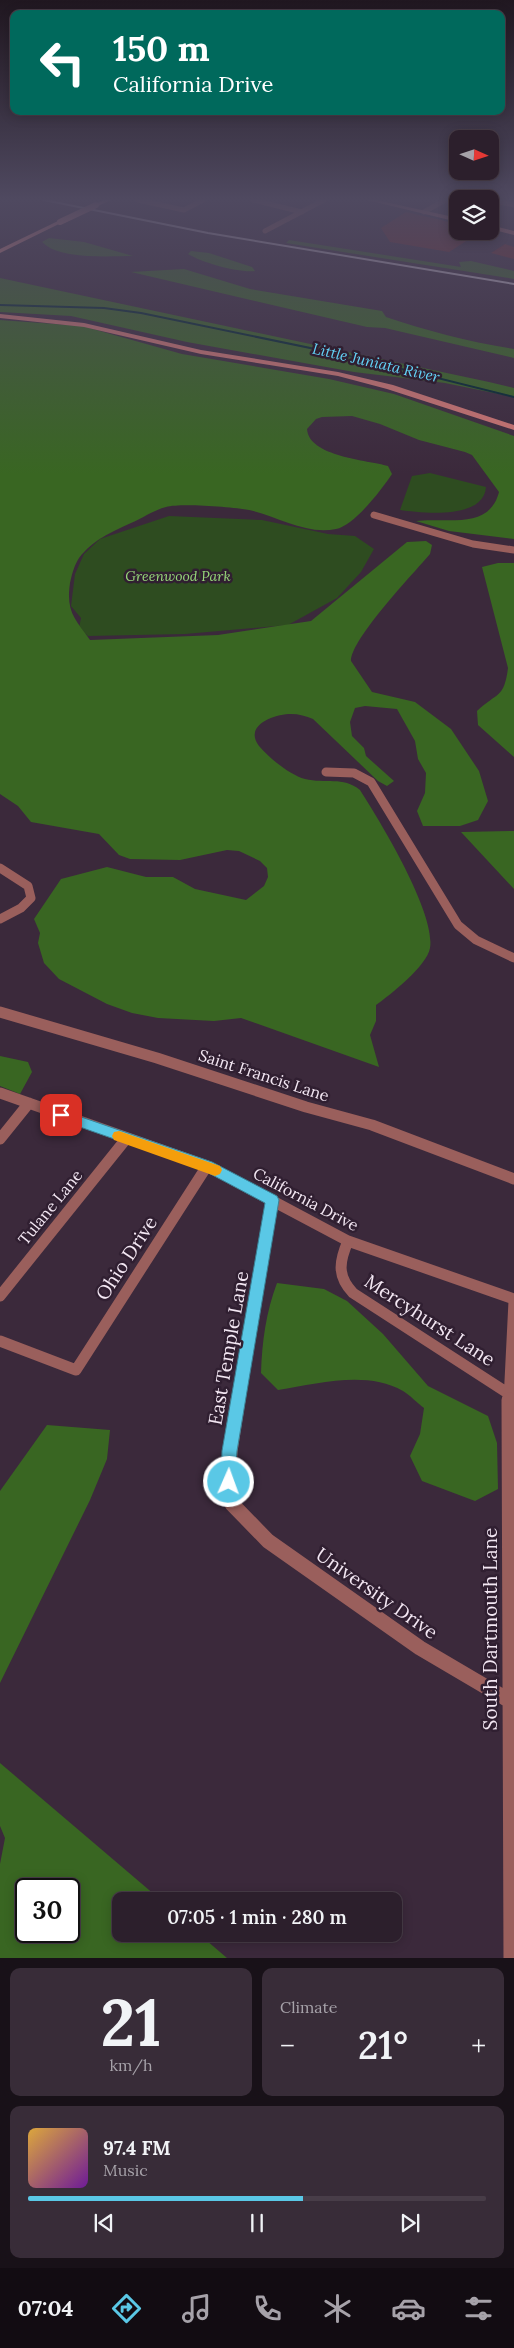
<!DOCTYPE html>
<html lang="en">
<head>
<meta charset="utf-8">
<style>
	:root { --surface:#2c1f2c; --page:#382c38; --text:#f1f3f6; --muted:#a6a2a9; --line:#483d48; --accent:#5ac8e6 }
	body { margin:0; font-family:Lora,serif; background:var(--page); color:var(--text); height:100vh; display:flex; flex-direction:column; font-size:19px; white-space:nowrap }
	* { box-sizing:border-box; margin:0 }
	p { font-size:16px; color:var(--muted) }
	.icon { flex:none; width:28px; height:28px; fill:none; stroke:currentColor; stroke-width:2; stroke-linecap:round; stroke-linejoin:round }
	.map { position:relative; height:1958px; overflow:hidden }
	.panel { display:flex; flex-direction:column; gap:10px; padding:10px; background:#181118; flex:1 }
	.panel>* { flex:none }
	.banner { position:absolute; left:10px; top:10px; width:495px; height:105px; border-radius:10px; box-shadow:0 2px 12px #0003,0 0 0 1px var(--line); background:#00695c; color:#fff; overflow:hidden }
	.needle { width:32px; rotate:93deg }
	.controls { position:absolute; left:449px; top:130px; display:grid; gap:10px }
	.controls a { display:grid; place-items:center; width:50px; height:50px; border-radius:10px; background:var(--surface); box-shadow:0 2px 12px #0003,0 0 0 1px var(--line); font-size:25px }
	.speed { position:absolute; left:15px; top:1878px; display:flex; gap:10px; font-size:25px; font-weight:700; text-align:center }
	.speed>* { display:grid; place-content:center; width:65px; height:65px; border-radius:50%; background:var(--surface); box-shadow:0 2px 12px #0003,0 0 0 1px var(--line); line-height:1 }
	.speed .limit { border:2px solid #111; border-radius:8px; background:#fff; color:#111 }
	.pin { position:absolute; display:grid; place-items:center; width:42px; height:42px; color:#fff; margin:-21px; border-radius:10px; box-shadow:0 2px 8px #0006 }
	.me { position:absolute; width:55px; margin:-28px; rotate:2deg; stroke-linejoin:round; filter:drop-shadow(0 0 4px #0008) }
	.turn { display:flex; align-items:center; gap:18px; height:105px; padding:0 20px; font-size:22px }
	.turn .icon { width:65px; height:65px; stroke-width:2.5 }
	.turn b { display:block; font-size:35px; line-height:42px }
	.big { font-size:38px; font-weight:600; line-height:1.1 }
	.panel .widget { flex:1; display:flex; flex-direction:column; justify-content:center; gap:8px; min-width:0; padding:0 18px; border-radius:10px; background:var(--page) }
	.panel .dial { align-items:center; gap:0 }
	.dial b { font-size:65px; line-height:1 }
	.song { display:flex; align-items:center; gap:15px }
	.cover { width:60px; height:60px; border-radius:8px; background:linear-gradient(135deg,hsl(40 70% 55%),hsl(280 70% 35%)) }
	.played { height:5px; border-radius:2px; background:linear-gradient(90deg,var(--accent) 60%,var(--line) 60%) }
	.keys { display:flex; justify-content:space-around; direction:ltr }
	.heat { display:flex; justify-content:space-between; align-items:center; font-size:28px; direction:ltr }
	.panel .tiles { flex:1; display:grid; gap:10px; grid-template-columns:1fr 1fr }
	.widget:last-child { grid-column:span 2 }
	.trip { position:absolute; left:112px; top:1892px; width:290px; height:50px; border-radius:10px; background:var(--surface); box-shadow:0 2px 12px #0003,0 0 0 1px var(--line); font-weight:600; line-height:50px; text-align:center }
	.tabs { display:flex; height:80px; justify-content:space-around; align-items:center; background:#120c12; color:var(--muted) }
	.tabs .icon { width:35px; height:35px }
	.tabs .on { color:var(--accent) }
	.tabs b { font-size:22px; color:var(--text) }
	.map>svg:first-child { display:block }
</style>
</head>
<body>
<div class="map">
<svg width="514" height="1958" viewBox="0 0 514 1958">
	<rect width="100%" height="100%" fill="#3b293b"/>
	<path fill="#2e4c20" d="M430 473 486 487C484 520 422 513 400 510L412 476Z
		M169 516 262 520 328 534 355 536 374 549 361 572 337 598 288 625 185 634 88 636 79 628 81 618 71 606 75 574 84 554 100 539Z"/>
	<path fill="#396622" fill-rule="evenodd" d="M49 238 84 242 133 256C110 256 59 260 42 242Z
		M289 240 461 267 459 262 471 261 514 271V279L286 243Z
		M191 251 209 253 252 267 255 271C239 273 203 263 188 254Z
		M184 269 250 289 382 311 386 317C428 331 470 342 514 349V358L385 328 367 327 131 272Z
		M0 278 489 382 514 388V397L445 383 354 372 187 342 71 316 0 312Z
		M0 320 82 326 182 354 329 379 394 394 514 436V539L449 531 416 521C446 517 489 531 499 492L472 455 465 452 419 440 380 424 352 416 322 417 316 419 307 429C309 457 368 460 388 466L392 474C382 489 354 526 336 529 305 535 278 516 249 510 232 507 181 503 166 507 154 510 143 518 131 523 110 533 94 539 79 558 74 566 72 574 70 583 66 611 74 618 90 640L218 635 311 621 407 542 426 541 432 545 430 554C413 574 351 639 351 661L372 692 415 702 451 729 479 771 488 801 478 820 460 826H423L417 811 425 793 426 773 418 759 415 741 397 709 365 706 355 708 350 722 352 736 364 748 366 756 394 781 387 786 378 781 313 719C306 716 299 714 291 714 275 714 243 725 259 746 269 758 290 775 305 779 325 784 343 776 360 790 380 821 436 913 430 948 427 966 390 995 376 1005V1021L370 1035 379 1067 241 1018 214 1021 158 1018 132 1013 107 1004 59 979 44 963 38 943 40 933 34 919 61 879 107 867 146 877H173L195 889 246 900 264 886 268 877 267 868 260 861 239 851 227 850 180 860 130 859 119 855 99 834 31 822 18 806 0 794Z
		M498 563H514V757L478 725 477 711C497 692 504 699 508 668L482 567Z
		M514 831V889L461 832Z
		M0 1056 28 1062 32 1072 20 1094 0 1086Z
		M277 1283 324 1289 347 1301 383 1334 428 1386 488 1416 497 1443 498 1489 475 1501 422 1481 410 1456 420 1434 424 1408C417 1403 410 1395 403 1391 366 1370 318 1384 278 1390L261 1373C262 1342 266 1312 277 1283Z
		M47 1425 110 1430 107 1459 90 1500 0 1683V1491Z
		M0 1763 162 1901H121V1934H199L227 1958H0V1864L5 1838 0 1826ZM26 1889H69V1931H26Z"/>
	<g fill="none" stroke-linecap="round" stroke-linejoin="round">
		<path stroke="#012630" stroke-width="2" d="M0 305 104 308 141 313 349 356 514 397"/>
	</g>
	<path fill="#752627" d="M406 212 458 224V231H482L449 252 390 242 381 228Z
		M505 244 514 247V259L491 253Z"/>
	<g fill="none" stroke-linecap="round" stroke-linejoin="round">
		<path stroke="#9a5f5c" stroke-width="5" d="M138 200 184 210 203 200
			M253 200 302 212
			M490 200 514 205
			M424 212 445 200
			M265 231 324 200"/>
		<path stroke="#9a5f5c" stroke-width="7" d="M374 515 473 544 514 550"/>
		<path stroke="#9a5f5c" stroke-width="9" d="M326 772 354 773 371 782 458 925 476 940 514 958
			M0 868 28 886 31 898 21 908 0 919"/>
		<path stroke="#9a5f5c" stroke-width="11" d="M0 1012 157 1058 306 1107 372 1125 514 1179
			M0 1093 207 1166 348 1241 514 1299
			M0 1139 29 1103
			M348 1241C339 1262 337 1276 353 1293L509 1394
			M0 1296 126 1139
			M0 1341 76 1370 207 1166
			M238 1401 272 1200
			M509 1401 514 1301"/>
		<path stroke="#9a5f5c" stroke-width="15" d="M238 1400 230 1451 229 1482 232 1504 268 1541 420 1648 510 1701
			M509 1400 511 1958"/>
		<path fill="#d47874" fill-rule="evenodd" d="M367 200H376L458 218V222Z
			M490 225 514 231V235L490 229Z
			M0 314 84 323 201 350 338 372 393 385 514 425V430L387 389 338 376 201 354 84 327 0 318Z"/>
		<path fill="#f4948f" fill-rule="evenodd" d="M104 200H111L98 206 93 205Z
			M58 221 63 222 0 253V249Z"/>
		<path stroke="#cec1ce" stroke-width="2" d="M44 200 208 233 514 284"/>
		<path stroke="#f4948f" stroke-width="6" d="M60 222 96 205"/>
	</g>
	<linearGradient id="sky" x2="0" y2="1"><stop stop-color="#201720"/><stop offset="0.42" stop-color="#4f4960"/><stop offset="1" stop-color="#4f4960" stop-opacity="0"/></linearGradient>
	<rect width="514" height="474" fill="url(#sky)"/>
	<path fill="#5ac8e6" stroke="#3a8296" d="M61 1110 212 1162 277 1196 279 1200 237 1451 234 1487 229 1489 223 1487 221 1482 222 1451 265 1203 203 1170 57 1119 55 1115Z"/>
	<path fill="#f59e0b" d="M119 1131 220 1166 222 1170 220 1174 215 1176 114 1140 112 1136 114 1132Z"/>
	<g text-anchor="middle" stroke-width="5" stroke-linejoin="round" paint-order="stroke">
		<g font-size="14" font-style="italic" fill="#96d779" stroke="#301f31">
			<text x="178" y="581">Greenwood Park</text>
		</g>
		<g font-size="15" font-style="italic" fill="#63d3f7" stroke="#301f31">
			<text transform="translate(376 363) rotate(13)" y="5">Little Juniata River</text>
		</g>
		<g font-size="16" fill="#f3e7f3" stroke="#301f31">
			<text transform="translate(264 1075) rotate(18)" y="6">Saint Francis Lane</text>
			<text transform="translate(306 1199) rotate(28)" y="6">California Drive</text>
			<text transform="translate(50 1207) rotate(-51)" y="6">Tulane Lane</text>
		</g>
		<g font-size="19" fill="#f3e7f3" stroke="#301f31">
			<text transform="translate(126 1258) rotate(-57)" y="7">Ohio Drive</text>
			<text transform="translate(430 1320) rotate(33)" y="7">Mercyhurst Lane</text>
			<text transform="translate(228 1348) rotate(-80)" y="7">East Temple Lane</text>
			<text transform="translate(377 1593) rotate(35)" y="7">University Drive</text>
			<text transform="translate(490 1629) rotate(-90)" y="7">South Dartmouth Lane</text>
		</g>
	</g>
</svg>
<div class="controls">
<a><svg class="needle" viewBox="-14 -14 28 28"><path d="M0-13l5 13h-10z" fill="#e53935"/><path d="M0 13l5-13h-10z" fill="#a6a2a9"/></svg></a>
<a><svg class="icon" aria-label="layers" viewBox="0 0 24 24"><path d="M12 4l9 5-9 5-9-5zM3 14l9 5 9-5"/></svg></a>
</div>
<div class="speed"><div class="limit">30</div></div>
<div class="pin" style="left:61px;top:1115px;background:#d93025"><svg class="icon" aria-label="arrive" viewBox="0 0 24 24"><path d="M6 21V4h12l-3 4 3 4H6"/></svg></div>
<svg class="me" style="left:229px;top:1482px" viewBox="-20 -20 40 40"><circle r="17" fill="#5ac8e6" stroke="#fff" stroke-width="3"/><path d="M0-11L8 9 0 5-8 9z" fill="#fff"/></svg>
<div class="trip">07:05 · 1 min · 280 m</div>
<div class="banner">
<div class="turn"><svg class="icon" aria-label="left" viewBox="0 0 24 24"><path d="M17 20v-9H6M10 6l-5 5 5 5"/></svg><div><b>150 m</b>California Drive</div></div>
</div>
</div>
<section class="panel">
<div class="tiles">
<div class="widget dial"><b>21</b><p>km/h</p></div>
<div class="widget"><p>Climate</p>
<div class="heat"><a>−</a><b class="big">21°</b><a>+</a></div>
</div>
<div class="widget">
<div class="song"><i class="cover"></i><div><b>97.4 FM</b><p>Music</p></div></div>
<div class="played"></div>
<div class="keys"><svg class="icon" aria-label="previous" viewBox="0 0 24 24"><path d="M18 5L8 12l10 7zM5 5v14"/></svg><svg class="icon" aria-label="pause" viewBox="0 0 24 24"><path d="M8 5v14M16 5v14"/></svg><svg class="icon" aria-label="next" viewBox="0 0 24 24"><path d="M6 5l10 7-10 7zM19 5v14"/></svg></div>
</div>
</div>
</section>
<nav class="tabs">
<b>07:04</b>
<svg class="icon on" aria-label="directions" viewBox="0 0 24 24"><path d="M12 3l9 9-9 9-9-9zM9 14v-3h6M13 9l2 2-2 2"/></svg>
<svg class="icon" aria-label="music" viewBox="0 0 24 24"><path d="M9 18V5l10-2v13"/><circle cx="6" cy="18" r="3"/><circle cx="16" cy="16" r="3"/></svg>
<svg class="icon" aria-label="phone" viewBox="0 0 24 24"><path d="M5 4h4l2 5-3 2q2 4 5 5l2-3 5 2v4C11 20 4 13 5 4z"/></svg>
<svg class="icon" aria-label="climate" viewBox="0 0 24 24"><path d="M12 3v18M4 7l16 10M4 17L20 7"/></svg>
<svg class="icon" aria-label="car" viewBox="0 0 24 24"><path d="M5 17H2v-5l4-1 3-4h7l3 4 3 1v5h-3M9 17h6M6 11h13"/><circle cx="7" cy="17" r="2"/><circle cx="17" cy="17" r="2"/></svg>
<svg class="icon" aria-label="filters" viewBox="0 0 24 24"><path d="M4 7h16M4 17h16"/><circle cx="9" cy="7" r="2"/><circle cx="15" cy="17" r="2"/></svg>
</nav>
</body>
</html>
